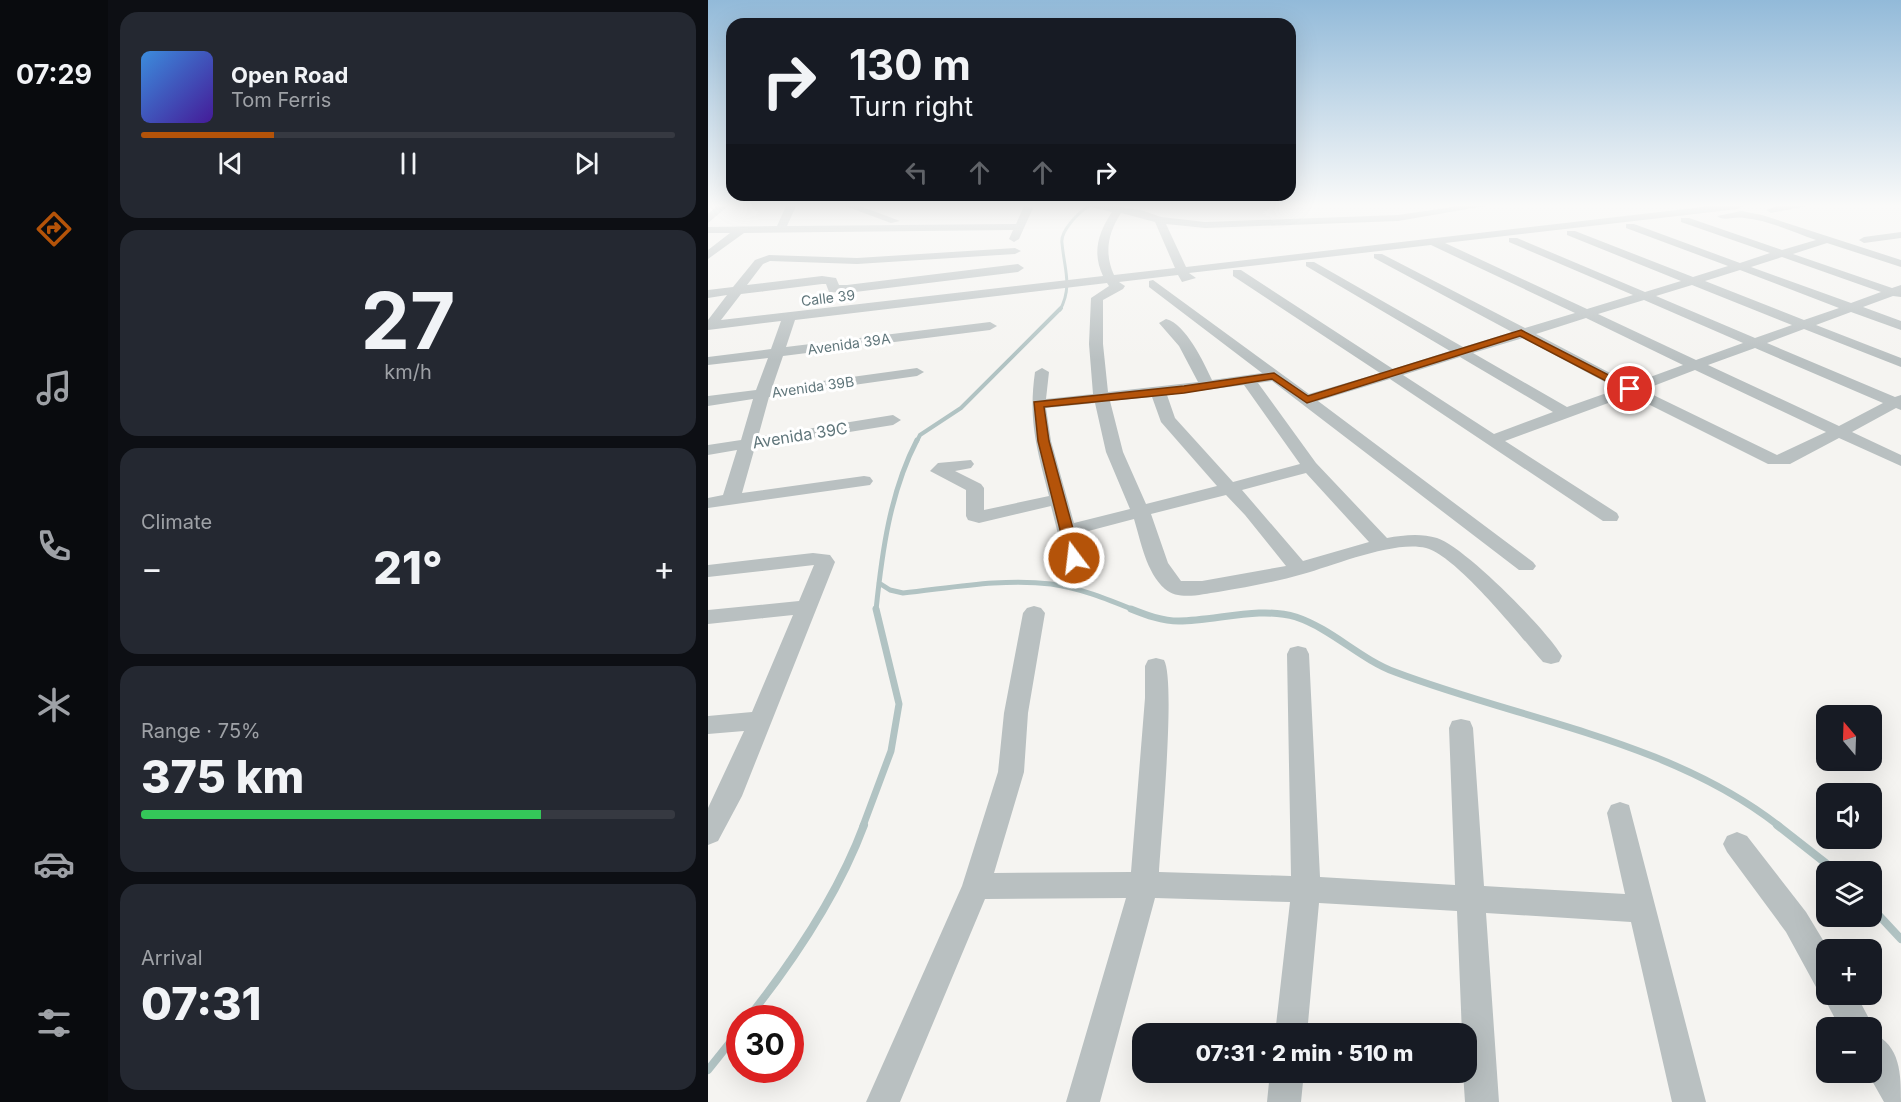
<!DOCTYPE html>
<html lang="en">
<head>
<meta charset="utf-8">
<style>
	:root { --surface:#171b24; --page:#242831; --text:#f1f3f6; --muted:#9ea1a6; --line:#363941; --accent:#b45309 }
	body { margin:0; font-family:Inter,sans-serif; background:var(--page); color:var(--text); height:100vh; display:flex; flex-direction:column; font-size:22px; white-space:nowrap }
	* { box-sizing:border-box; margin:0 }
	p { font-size:20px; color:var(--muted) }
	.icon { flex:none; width:33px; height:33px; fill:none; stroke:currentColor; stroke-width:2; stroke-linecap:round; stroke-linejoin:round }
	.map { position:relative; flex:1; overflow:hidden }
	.panel { display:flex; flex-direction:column; gap:12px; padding:12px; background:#0d0f14; width:600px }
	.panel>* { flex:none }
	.banner { position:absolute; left:18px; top:18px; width:570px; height:183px; border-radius:18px; box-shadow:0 6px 24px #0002; background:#171b24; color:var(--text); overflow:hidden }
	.needle { width:39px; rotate:341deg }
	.controls { position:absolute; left:1108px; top:705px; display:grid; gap:12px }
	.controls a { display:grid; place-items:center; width:66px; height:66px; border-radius:12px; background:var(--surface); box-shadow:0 6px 24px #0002; font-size:30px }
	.speed { position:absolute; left:18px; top:1005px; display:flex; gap:12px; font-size:30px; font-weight:700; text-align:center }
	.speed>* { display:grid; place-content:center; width:78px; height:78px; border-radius:50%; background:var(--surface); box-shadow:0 6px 24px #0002; line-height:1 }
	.speed .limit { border:9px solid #d22; background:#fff; color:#111 }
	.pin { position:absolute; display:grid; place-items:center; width:51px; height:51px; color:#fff; margin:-26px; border:3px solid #fff; border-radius:50%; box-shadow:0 2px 6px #0007 }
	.me { position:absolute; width:66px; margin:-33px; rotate:345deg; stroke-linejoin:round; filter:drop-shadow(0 0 4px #0008) }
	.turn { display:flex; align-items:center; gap:21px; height:126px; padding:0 24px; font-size:27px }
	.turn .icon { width:78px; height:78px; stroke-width:2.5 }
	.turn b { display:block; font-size:42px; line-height:51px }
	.lanes { display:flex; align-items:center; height:57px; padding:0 24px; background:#0003; justify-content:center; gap:30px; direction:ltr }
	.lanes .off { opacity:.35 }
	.big { font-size:45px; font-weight:800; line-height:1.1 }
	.panel .tile { flex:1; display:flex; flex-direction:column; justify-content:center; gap:9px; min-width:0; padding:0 21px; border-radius:18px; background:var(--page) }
	.panel .dial { align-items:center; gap:0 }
	.dial b { font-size:78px; line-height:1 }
	.song { display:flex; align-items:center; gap:18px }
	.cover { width:72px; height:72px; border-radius:9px; background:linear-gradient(135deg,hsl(210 70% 55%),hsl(260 70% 35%)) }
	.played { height:6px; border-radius:3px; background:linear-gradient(90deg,var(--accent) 25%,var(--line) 25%) }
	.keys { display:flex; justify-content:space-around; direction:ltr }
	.heat { display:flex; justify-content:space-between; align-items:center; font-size:33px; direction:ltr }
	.charge { height:9px; border-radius:4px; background:linear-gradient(90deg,#34c759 75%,var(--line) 0) }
	.trip { position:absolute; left:424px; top:1023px; width:345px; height:60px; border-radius:18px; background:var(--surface); box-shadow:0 6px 24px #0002; font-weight:800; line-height:60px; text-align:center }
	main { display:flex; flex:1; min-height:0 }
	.tabs { display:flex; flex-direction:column; width:108px; justify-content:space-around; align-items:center; background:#090b0e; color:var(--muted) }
	.tabs .icon { width:42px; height:42px }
	.tabs .selected { color:var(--accent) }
	.tabs b { font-size:27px; color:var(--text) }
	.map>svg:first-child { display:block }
</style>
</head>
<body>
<main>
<nav class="tabs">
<b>07:29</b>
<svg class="icon selected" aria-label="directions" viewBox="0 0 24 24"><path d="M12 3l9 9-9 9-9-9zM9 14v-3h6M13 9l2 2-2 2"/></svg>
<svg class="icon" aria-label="music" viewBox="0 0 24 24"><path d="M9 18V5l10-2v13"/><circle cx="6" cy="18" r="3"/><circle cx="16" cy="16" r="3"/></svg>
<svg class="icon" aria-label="phone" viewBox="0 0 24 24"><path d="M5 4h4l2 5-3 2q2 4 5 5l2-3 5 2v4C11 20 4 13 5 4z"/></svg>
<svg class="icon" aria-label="climate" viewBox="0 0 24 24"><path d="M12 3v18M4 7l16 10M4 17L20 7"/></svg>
<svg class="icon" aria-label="car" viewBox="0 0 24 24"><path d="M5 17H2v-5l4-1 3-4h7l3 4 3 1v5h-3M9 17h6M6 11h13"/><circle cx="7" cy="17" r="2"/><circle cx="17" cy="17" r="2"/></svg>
<svg class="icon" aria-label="filters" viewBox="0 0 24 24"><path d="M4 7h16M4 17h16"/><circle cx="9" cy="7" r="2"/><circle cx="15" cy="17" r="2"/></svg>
</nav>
<section class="panel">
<div class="tile">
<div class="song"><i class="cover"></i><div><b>Open Road</b><p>Tom Ferris</p></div></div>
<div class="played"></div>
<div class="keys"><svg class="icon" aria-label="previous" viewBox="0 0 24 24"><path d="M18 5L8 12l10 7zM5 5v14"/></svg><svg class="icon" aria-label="pause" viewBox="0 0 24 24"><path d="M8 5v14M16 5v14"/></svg><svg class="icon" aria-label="next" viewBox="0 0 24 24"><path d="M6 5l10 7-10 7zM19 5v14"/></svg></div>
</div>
<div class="tile dial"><b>27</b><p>km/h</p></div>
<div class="tile"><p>Climate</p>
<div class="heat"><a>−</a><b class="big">21°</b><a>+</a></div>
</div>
<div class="tile"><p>Range · 75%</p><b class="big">375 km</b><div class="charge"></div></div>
<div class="tile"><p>Arrival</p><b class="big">07:31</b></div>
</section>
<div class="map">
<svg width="1193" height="1102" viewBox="0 0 1193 1102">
	<rect width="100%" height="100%" fill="#f5f4f1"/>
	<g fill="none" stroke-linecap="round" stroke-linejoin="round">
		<path stroke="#b1c3c3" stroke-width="3" d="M352 310C365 286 356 268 354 243 352 231 371 212 381 206"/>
		<path stroke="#b1c3c3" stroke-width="4" d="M209 441 212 435 253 408 353 308"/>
		<path stroke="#b1c3c3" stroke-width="5" d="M171 583 182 590 195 593C243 588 294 578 343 584 372 588 399 599 426 610
			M168 610C174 552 182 492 209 440"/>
		<path stroke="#b1c3c3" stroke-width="7" d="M423 609C438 615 454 621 471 621 508 621 551 606 588 617 624 629 652 659 687 672 813 720 963 741 1071 826
			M155 826 183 751 191 704 168 609"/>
		<path stroke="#b1c3c3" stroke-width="8" d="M1069 825 1129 872
			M1164 908 1193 939
			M40 1018C86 960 130 895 156 825
			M0 1070 32 1030"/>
		<path fill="#b9c0c1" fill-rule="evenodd" d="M9 206H20L0 223V214Z
			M78 206H88L79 226 308 224 316 206 325 208 311 239 306 242 301 239 305 230 36 233 0 259V250L22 233H0V227L69 226Z
			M137 206H152L192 221 183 223Z
			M378 206H405L433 210 453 217 497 222 690 215 751 206H777L690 221 497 228 458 224 478 267 1003 206H1035L1030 209 737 243 879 309 925 295 801 242V238H809L937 292 973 281 859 235V231H867L985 277 1020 266 918 228V224H926L1032 263 1062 253 973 222V218H981L1074 250 1108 240C1085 232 1060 220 1036 218 1027 216 1016 222 1009 216L1033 211 1054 215 1193 260V267L1119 243 1085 254 1184 288 1193 285V297L1185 296 1155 307 1193 321V330L1143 312 1108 325 1193 358V367L1096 329 1059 343 1187 397 1193 395V410L1188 408 1144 432 1193 455V466L1131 438 1082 464H1060L922 395 797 441 909 513 911 517 909 521H895L682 379 610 401 825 562 828 566 825 570H811L564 381 550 383 608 463 679 538C695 535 713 533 729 538 757 547 839 630 854 656L851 662 843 664 835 662C812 636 749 556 718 548 687 540 627 565 595 574 567 582 539 587 510 592 494 594 471 601 457 589 438 572 433 542 426 519L369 534 376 558 373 562H359L356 558 343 506 271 523 260 520 258 516V490L222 471 230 463 263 460 266 464 263 468 247 471 273 484 276 488V510L341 496C329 449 320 421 327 372L334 368 341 372 338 399 385 394 381 344 383 298 401 286 399 283 87 320 78 347 282 322 289 326 282 330 75 356 64 388 209 368 216 372 209 376 61 397 50 437 185 415 193 420 185 425 47 447 34 493 156 476 162 477 165 481 162 485 0 508V498L15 495 29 450 0 455V445L33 440 45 399 0 406V396L48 390 60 358 0 365V357L63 349 73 321 0 330V320L19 295 0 298V290L25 287 47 260 61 255 149 258 307 248 313 251 307 254 149 264 62 261 55 264 39 285 114 276 128 278 131 285H139L310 264 316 268 310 272 139 293 121 292 118 284H114L33 294 13 320 395 276C384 253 390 233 404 212ZM413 213 447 222 467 268 406 275C396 253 400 233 413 213ZM723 245 867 313 817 328 674 254H666V258L804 332 755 347 606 262H598V266L742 351 685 369 533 270H525V276L672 373 601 394 445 280 441 281V287L554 373 504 380C496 363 478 324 458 319L451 323 471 346 490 382 400 392 395 344V300L415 289 417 286 411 282 470 275 474 282 488 278 481 273ZM1074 257 1173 292 1143 303 1043 267ZM1032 270 1131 308 1096 320 997 281ZM984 285 1084 325 1047 338 948 296ZM936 300 1035 343 988 360 890 314ZM878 318 975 365 923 384 828 334ZM815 338 910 389 859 407 765 353ZM1047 348 1175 403 1131 426 1000 365ZM752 357 845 412 786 434 695 375ZM987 370 1118 432 1069 455 935 390ZM536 385 592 464 525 482 467 418 459 395ZM444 397 453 422 509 486 438 504 415 452 402 401ZM387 403 398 452 422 509 366 523 343 441 338 408ZM598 473 661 542 595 561 534 490ZM518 495 537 515 578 566 494 581H473L460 563 443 514Z
			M1070 206H1099L1063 213 1058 210Z
			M1193 232V238L1156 243 1151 240 1156 237Z
			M105 553 122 555 127 562 34 796 10 841 0 845V808L36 731 0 734V716L44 712 85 615 0 624V610L91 601 106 565 0 577V565Z
			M326 606 333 608 337 613 320 713 316 772 286 873 423 872 437 698V666L440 660 448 658 456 660C468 681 453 838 451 872L583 876 579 654 582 648 590 646 598 648 601 654 612 877 747 885 741 728 744 721 753 719 762 721 765 728 776 886 917 894 899 813 903 805 912 802 921 805 998 1102H964L923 922 778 913 791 1102H757L755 1072H759V1034H754L749 911 611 903 599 1034H567L582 902 447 898 392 1102H358L418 898 277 899 192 1102H158L254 886 290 772 296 713 315 613 319 608Z
			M1029 832 1039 836 1098 912 1121 950 1119 994H1148L1166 1028 1164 1033C1193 1045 1193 1075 1193 1102H1176L1159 1072H1164V1028H1132L1114 994 1116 990 1108 987 1078 932 1019 852 1015 844 1019 836Z
			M562 1072H596L593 1102H559Z"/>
	</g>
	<linearGradient id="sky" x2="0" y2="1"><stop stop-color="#92bad9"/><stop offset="0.57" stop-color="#fafaf9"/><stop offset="1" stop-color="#fafaf9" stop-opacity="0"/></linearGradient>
	<rect width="1193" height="360" fill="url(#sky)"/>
	<path fill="#b45309" stroke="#753606" stroke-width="1.5" d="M813 330 928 389 919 392 812 336 599 403 564 379 476 393 336 407 341 441 373 558 366 562 359 558 330 441 326 402 476 386 566 373 600 396Z"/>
	<g text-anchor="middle" stroke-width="6" stroke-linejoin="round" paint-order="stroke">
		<g font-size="14" fill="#60767b" stroke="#fff">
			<text transform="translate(120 298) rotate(-7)" y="5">Calle 39</text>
			<text transform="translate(141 344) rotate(-8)" y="5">Avenida 39A</text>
			<text transform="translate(105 387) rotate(-8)" y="5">Avenida 39B</text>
		</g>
		<g font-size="16" fill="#60767b" stroke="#fff">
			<text transform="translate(92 435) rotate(-9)" y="6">Avenida 39C</text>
		</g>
	</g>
</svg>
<div class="controls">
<a><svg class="needle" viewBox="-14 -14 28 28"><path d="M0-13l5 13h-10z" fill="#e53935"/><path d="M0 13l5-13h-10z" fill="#9ea1a6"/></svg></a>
<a><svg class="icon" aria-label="sound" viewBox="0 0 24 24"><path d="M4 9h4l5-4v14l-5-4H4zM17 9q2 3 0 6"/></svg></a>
<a><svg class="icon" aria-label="layers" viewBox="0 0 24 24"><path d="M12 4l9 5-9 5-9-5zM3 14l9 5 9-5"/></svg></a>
<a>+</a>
<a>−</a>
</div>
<div class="speed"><div class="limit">30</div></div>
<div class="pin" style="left:922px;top:389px;background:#d93025"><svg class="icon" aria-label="arrive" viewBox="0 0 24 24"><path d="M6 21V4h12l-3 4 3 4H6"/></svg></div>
<svg class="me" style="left:366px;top:558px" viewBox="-20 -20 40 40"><circle r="17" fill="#b45309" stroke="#fff" stroke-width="3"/><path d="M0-11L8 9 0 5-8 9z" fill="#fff"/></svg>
<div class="trip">07:31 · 2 min · 510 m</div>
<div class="banner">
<div class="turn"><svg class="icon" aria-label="right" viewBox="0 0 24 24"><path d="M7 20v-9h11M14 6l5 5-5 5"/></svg><div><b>130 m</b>Turn right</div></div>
<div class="lanes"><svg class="icon off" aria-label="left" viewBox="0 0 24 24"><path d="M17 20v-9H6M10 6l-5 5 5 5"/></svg><svg class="icon off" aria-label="ahead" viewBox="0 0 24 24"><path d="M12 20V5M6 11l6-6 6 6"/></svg><svg class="icon off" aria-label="ahead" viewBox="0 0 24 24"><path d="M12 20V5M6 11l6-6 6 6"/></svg><svg class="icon" aria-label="right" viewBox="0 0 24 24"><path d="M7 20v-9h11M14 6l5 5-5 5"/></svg></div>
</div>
</div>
</main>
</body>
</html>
